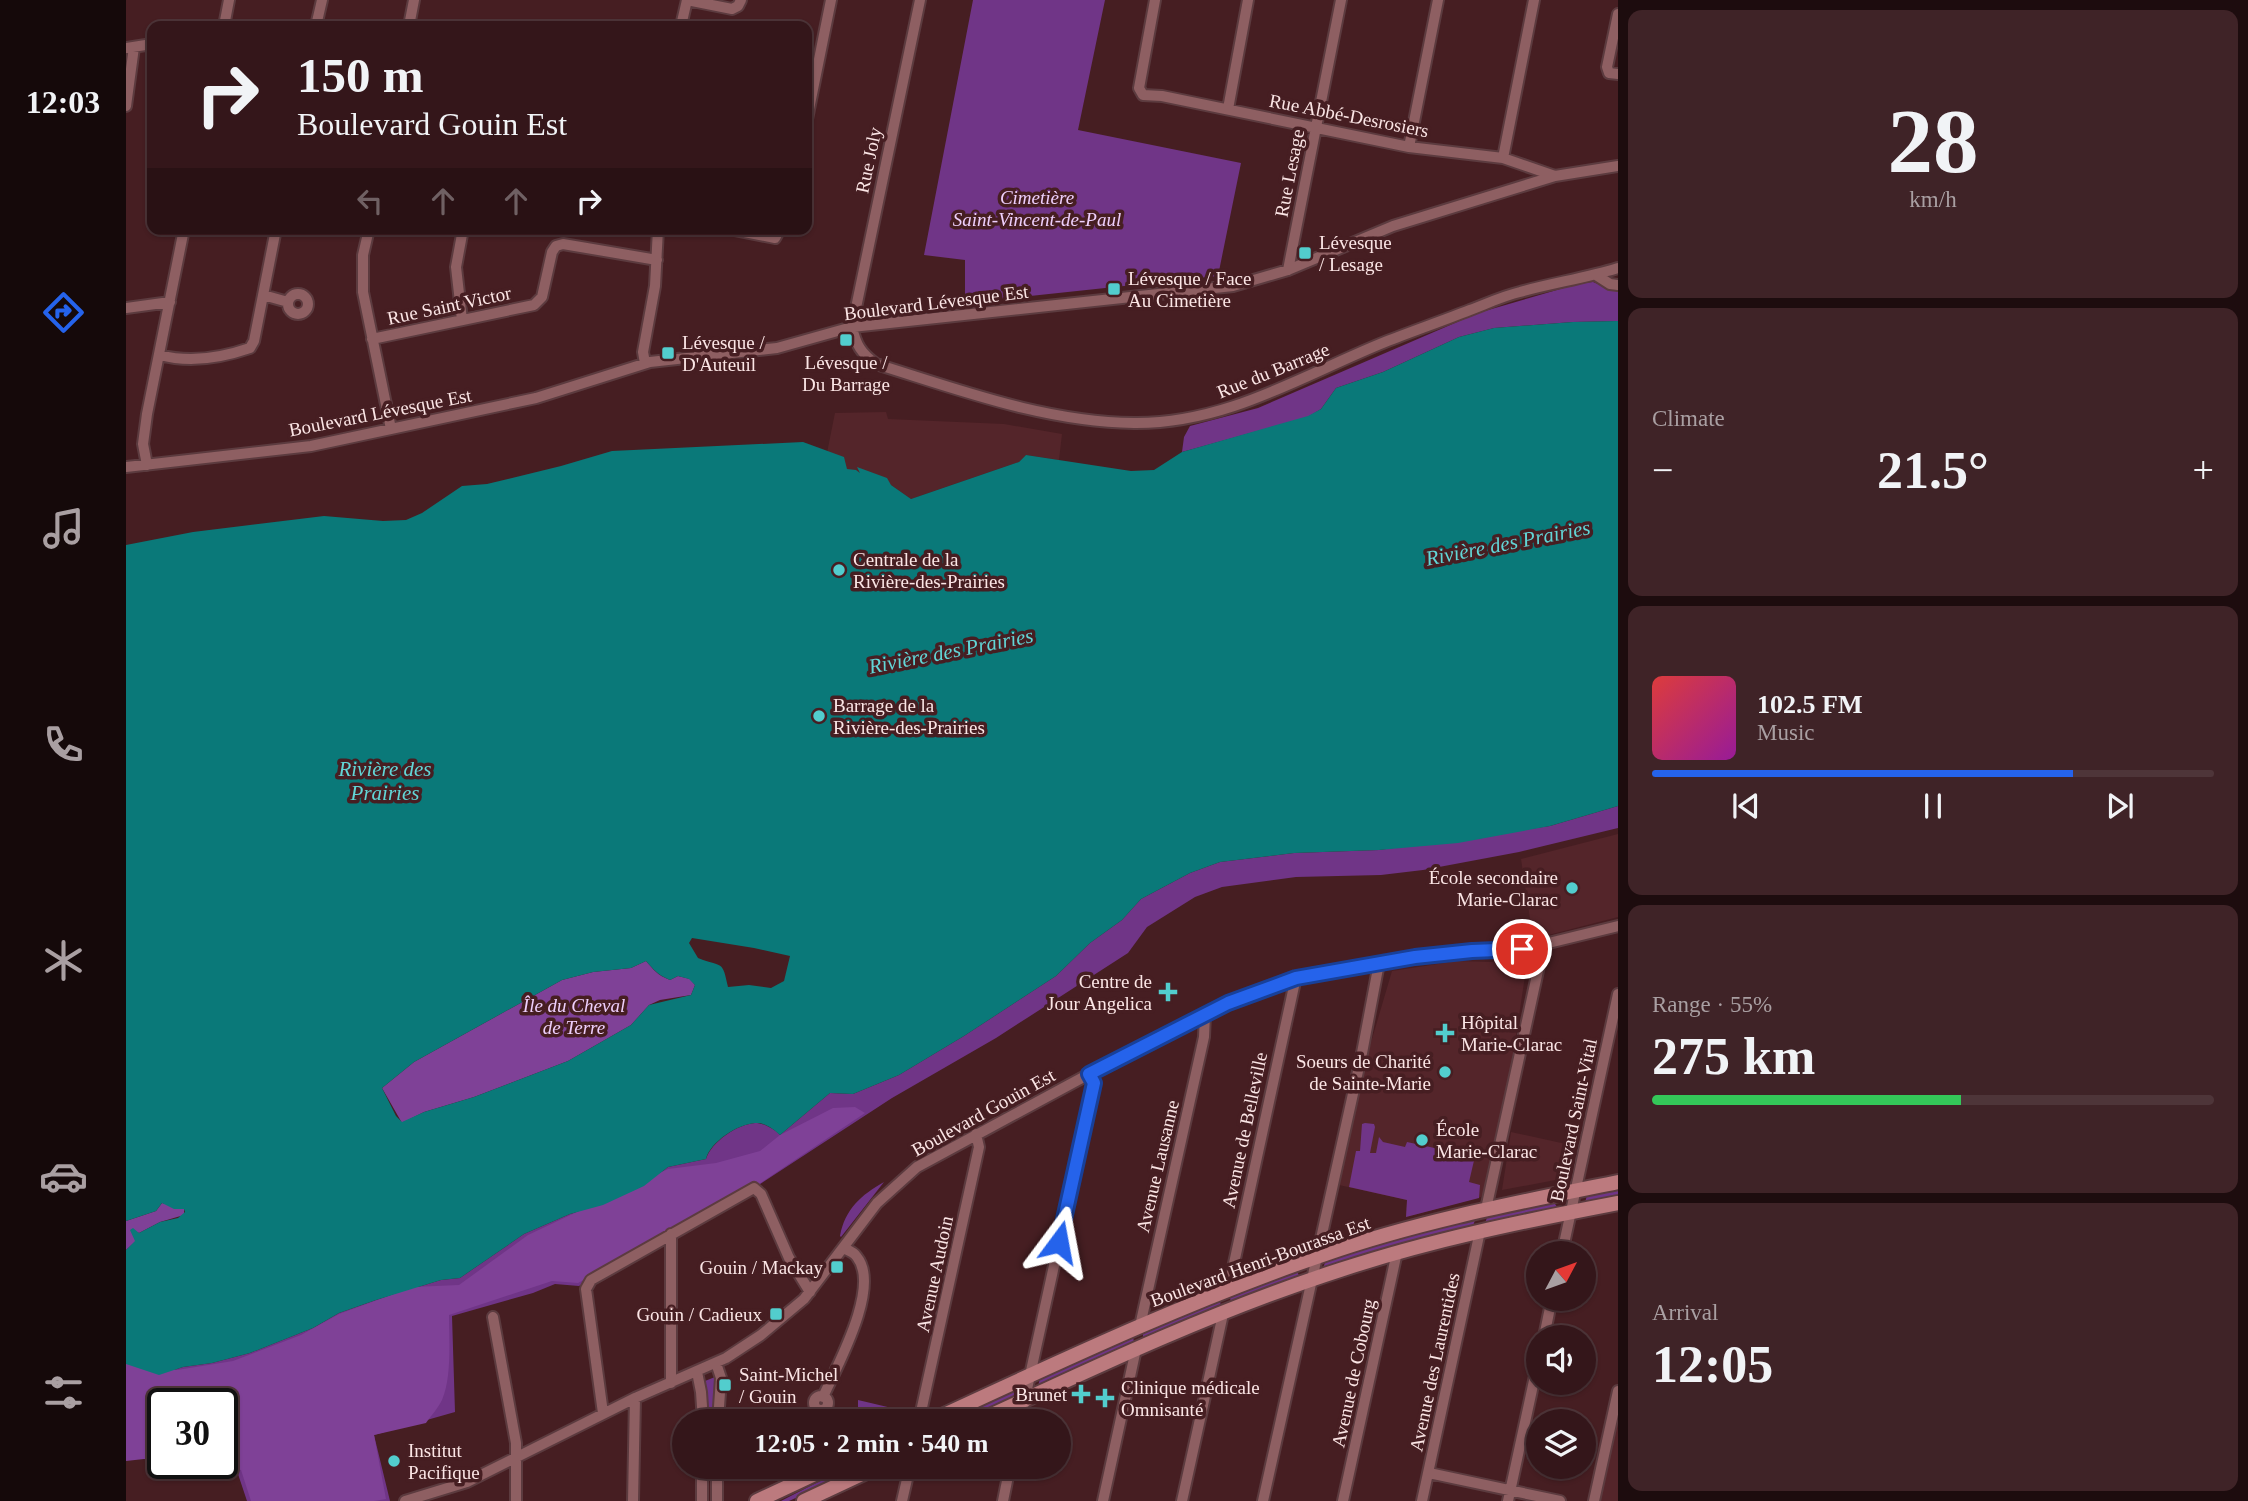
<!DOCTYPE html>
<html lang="en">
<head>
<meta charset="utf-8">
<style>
	:root { --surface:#34161a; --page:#3f2327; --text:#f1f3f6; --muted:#a99fa2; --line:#4e3539; --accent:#2563eb }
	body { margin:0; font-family:Georgia,serif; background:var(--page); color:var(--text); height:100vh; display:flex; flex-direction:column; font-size:26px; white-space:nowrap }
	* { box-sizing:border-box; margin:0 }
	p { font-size:23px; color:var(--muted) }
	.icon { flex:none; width:38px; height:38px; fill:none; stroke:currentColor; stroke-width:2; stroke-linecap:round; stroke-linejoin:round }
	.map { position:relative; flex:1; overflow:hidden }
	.sheet { display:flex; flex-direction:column; gap:10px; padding:10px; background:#1d0c0e; width:630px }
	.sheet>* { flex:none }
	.banner { position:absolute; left:21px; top:21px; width:665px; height:214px; border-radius:14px; box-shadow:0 2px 5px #0004,0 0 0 2px var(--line); background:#34161a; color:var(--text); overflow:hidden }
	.needle { width:46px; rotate:49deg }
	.tools { position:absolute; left:1400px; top:1241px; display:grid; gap:14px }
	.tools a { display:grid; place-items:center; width:70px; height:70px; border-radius:50%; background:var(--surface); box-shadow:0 2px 5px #0004,0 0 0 2px var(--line); font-size:35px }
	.speed { position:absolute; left:21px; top:1388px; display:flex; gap:14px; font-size:35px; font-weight:700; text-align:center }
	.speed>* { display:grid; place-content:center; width:91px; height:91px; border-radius:50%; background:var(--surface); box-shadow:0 2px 5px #0004,0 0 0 2px var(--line); line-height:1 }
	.speed .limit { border:4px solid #111; border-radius:10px; background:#fff; color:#111 }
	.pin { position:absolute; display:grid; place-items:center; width:60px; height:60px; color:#fff; margin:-30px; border:4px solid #fff; border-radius:50%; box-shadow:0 2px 7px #0007 }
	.me { position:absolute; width:77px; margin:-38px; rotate:13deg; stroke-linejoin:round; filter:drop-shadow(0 0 5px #0008) }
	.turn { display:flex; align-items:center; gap:24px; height:147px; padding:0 35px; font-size:32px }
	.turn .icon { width:91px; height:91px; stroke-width:2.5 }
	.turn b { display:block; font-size:49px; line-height:60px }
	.lanes { display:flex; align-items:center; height:66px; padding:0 35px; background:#0003; justify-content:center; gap:35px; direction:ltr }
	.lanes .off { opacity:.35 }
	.big { font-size:52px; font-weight:600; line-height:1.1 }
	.sheet .widget { flex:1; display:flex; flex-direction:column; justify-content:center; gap:10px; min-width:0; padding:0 24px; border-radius:14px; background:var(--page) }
	.sheet .dial { align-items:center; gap:0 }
	.dial b { font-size:91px; line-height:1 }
	.song { display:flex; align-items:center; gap:21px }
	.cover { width:84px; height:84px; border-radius:10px; background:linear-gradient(135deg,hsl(0 70% 55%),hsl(300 70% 35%)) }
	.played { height:7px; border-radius:4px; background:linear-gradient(90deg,var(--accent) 75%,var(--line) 75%) }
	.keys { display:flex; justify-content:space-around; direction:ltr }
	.heat { display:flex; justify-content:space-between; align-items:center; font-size:38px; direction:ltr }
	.charge { height:10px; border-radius:5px; background:linear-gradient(90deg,#34c759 55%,var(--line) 0) }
	.trip { position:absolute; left:546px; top:1409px; width:399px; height:70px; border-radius:35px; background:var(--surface); box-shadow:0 2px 5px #0004,0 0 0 2px var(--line); font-weight:600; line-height:70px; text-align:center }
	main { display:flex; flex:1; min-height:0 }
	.dock { display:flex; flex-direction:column; width:126px; justify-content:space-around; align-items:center; background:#15090a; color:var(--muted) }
	.dock .icon { width:49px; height:49px }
	.dock .current { color:var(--accent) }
	.dock b { font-size:32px; color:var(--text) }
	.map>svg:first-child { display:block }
</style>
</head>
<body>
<main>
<nav class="dock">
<b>12:03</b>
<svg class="icon current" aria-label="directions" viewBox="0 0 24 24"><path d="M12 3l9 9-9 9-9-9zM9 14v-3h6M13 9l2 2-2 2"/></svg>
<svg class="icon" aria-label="music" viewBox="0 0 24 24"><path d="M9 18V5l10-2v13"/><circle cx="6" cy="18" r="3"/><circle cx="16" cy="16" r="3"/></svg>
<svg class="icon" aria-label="phone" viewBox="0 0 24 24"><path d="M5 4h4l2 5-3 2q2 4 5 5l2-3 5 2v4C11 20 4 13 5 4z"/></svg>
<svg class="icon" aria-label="climate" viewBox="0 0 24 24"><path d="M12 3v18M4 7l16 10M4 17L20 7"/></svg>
<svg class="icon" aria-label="car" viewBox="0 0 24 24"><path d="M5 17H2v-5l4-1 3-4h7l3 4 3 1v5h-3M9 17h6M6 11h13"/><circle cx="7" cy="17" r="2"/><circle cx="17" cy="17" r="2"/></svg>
<svg class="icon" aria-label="filters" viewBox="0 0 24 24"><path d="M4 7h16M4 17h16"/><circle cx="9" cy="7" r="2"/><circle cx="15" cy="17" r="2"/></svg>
</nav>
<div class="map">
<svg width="1492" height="1501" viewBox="0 0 1492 1501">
	<rect width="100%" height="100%" fill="#461e22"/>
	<path fill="#54252a" d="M760 412 762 419 878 424 936 434 933 460 900 455 893 462 785 499 765 485 721 469 701 453 709 413Z
		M1492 834V917L1407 939 1395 859Z
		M1331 961 1401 963 1384 1075 1358 1192 1355 1197 1280 1217 1281 1200 1213 1185 1241 1056 1266 971Z
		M1385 1132 1449 1146 1440 1178 1376 1190Z
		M1492 1391V1501H1468Z"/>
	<path fill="#703587" d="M847 0H979L952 130 1115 163 1092 276 839 303V260L798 255Z
		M1467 282 1492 292V321L1447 322 1368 328 1333 337 1257 372 1210 388 1195 409 1182 417 1056 452 1058 437 1064 426 1132 408 1352 313 1455 283Z
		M1492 806V828L1393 852 1297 870 1255 875 1170 877 1096 887 1069 897 1021 927 1002 953 870 1038 766 1098 628 1188 536 1239 453 1286 429 1284 407 1293 326 1316 329 1412 248 1435 264 1501H121L108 1462 42 1469 41 1463H96V1404H37L33 1375 57 1367 86 1363 124 1353 187 1328 213 1313 250 1300 315 1280 334 1278 398 1234 444 1214 477 1205 518 1186 542 1167 580 1159C585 1142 612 1124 629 1123 638 1123 648 1129 654 1135L704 1093 727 1094 773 1075 838 1036 930 976 964 943 996 920 1015 899 1064 873 1094 862 1168 853 1253 850 1424 826Z
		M1239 1123 1248 1124 1249 1127 1244 1153H1250L1253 1137 1257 1142 1279 1147 1281 1142 1336 1154 1340 1150 1350 1152 1343 1182 1354 1185 1353 1198 1280 1217 1281 1200 1223 1187 1230 1151H1234L1236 1124Z
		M758 1182 715 1237 714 1236C719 1209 735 1195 758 1182Z
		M1492 1189V1197L1459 1203 1461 1195Z
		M1431 1201 1429 1204 1432 1208 1359 1223 1362 1215Z
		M1350 1217 1347 1226 1302 1237 1197 1268 1200 1260Z
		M1171 1271 1174 1278 1105 1304 1104 1297Z
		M1094 1300 1095 1308 1017 1339V1331Z
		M1007 1336 1008 1343 912 1387 914 1378Z
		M589 1377V1404L584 1421 579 1381Z
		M892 1387 890 1397 838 1421H820Z
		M732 1400 787 1413 786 1416 775 1421H732Z
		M721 1467H738L663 1501H655Z"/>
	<path fill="#7f4197" d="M520 961C528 970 531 975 544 980L552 976 564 979 569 985 565 995 534 1000 523 1005 505 1025 442 1061 348 1097 298 1112 276 1123 256 1088 288 1062 436 980 467 972 505 968Z
		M729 1107 739 1113 633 1184 452 1283 426 1281 323 1315C323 1340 326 1377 316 1400 312 1408 305 1416 300 1423L248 1435 260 1499 248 1501H125L115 1470 51 1463H96V1404H37V1461L18 1459 0 1461V1359L51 1370 107 1361 175 1335 213 1314 287 1287 333 1285 402 1235 542 1169 590 1163 634 1151 654 1135 707 1108Z
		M36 1203 58 1209V1215L34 1222 13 1233 9 1231 10 1241 0 1250V1221L30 1211Z"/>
	<path fill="#0a7979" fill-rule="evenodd" d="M1492 321V806L1424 826 1332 843 1253 850 1168 853 1094 862 1064 873 1015 899 996 920 964 943 930 976 838 1036 773 1075 727 1094 704 1093 654 1135C648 1129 638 1122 629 1123 612 1124 584 1142 580 1159L542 1167 518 1186 477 1205 444 1214 398 1234 334 1278 315 1280 250 1300 213 1313 187 1328 124 1353 86 1363 57 1367 33 1375 0 1364V1250L9 1241 4 1230 7 1228 13 1233 34 1222 52 1218 59 1212 58 1209H48L36 1203 30 1211 0 1221V545L67 532 198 516 257 521 280 520 296 513 336 486 361 484 435 466 486 451 677 442 718 457 721 469 730 470 734 473 731 467 761 478 765 485 785 499 893 462 900 455 1005 471 1028 470 1056 452 1182 416 1195 409 1210 388 1257 372 1333 337 1368 328 1447 322ZM566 938 628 948 664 956 658 981 645 988 623 985 602 987C596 959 597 968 572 958L563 943ZM520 961C528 970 532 975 544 980L552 976 563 979 569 985 565 995 523 1005 505 1025 442 1061 348 1097 298 1112 276 1122 270 1116 256 1088 288 1062 436 980 467 972 505 968Z"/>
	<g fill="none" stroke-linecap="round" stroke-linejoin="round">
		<defs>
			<path id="minor" d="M561 0 606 9 612 6 615 0
				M794 0 726 327C730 345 735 353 750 364 834 390 919 422 1008 423 1101 424 1177 375 1259 342 1287 331 1316 321 1344 310 1360 304 1377 296 1394 292 1426 283 1460 278 1492 268
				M1029 0 1013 88 1017 95 1036 96 1283 147 1377 158 1429 176
				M1492 14 1481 67 1483 73 1492 74
				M98 26 103 0
				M190 26 196 0
				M283 26 288 0
				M555 26 561 0
				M0 48 26 44
				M0 106 8 47
				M1102 109 1122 0
				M681 119 705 0
				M1283 147 1312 0
				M1377 158 1408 0
				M243 229 237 255V292L265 429
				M603 229 649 238 654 229
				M1162 270 1215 0
				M1470 275 1484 284 1492 285
				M162 304a10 10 0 1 1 20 0a10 10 0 1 1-20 0Z
				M137 295 162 302
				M0 308 44 302
				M336 320 330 267 337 229
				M246 339 408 305 416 297 426 252 430 246 437 244 531 260
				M34 355C63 363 95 358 124 348L128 341 150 229
				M519 363 517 352 529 286 532 229
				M21 465 17 444 21 414 58 229
				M0 467 185 446 410 398 524 362 651 348 726 327 1107 286 1162 270 1267 226 1429 176 1492 166
				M1360 1209 1413 966 1411 947
				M1436 1253 1492 994
				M1102 1291 1170 977
				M367 1317 390 1443V1501
				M1014 1326 1078 1037 1079 1014
				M1418 1337 1426 1298
				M590 1363 595 1378 592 1421
				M571 1372 575 1392 577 1421
				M545 1383V1234
				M688 1403a7 7 0 1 1 14 0a7 7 0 1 1-14 0Z
				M697 1397C711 1366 755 1287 731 1257 728 1252 722 1250 717 1248
				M477 1413 460 1289 465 1280 628 1188 635 1194 663 1258 684 1292
				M793 1421 853 1147 850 1134
				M894 1421 968 1083 963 1074
				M1303 1473 1434 1501
				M279 1501 341 1482 509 1398 600 1358 635 1335 678 1299 751 1203 791 1167 1015 1046 1102 1003 1156 982 1185 974 1289 957 1346 951 1402 948 1492 926
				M507 1501 509 1398
				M576 1501V1466
				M591 1501V1466
				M776 1501 784 1466
				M877 1501 884 1466
				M977 1501 1010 1349
				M1056 1501 1097 1314
				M1137 1501 1236 1053 1253 963
				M1217 1501 1271 1252
				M1296 1501 1354 1231
				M1382 1501 1412 1362
				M1468 1501 1492 1391"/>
			<path id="major" d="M805 1421C935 1361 1064 1300 1199 1254 1294 1221 1394 1202 1492 1182
				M853 1421C971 1366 1090 1310 1214 1270 1305 1240 1398 1221 1492 1203
				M631 1501 706 1466
				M678 1501 753 1466"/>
		</defs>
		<use href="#minor" stroke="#5c3b3f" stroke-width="14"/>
		<use href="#major" stroke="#5c3b3f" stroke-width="18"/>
		<use href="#minor" stroke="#8e5f62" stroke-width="10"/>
		<use href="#major" stroke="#bc7a7e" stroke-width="14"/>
	</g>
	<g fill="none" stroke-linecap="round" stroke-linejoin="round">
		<defs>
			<path id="route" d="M933 1242 968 1083 963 1074 1102 1003 1170 978 1289 957 1346 951 1396 949"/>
		</defs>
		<use href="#route" stroke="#184099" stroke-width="18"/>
		<use href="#route" stroke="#2563eb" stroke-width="12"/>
	</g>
	<g fill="#52cdcd" stroke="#461e22" stroke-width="2.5">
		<rect x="1172" y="246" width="14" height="14" rx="3.5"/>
		<rect x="981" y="282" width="14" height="14" rx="3.5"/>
		<rect x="713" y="333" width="14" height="14" rx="3.5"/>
		<rect x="535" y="346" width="14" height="14" rx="3.5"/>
		<circle cx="713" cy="570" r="7"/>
		<circle cx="693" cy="716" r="7"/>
		<circle cx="1446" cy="888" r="7"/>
		<path d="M1038.5 981.5h7v7h7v7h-7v7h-7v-7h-7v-7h7z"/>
		<path d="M1315.5 1022.5h7v7h7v7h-7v7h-7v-7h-7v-7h7z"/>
		<circle cx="1319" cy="1072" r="7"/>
		<circle cx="1296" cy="1140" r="7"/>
		<rect x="704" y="1260" width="14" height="14" rx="3.5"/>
		<rect x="643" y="1307" width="14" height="14" rx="3.5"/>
		<rect x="592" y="1378" width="14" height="14" rx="3.5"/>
		<path d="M951.5 1383.5h7v7h7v7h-7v7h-7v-7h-7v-7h7z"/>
		<path d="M975.5 1387.5h7v7h7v7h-7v7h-7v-7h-7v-7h7z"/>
		<circle cx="268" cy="1461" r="7"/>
	</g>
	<g text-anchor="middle" stroke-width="7" stroke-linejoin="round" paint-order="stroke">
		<g font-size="19" fill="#fbe5e5" stroke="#461e22">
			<text transform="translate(1223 115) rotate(11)" y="7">Rue Abbé-Desrosiers</text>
			<text transform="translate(742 160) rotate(-78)" y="7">Rue Joly</text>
			<text transform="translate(1163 173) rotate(-79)" y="7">Rue Lesage</text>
			<text transform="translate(810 302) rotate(-7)" y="7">Boulevard Lévesque Est</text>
			<text transform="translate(323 305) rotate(-12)" y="7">Rue Saint Victor</text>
			<text transform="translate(1147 370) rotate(-22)" y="7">Rue du Barrage</text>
			<text transform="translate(254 412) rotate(-11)" y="7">Boulevard Lévesque Est</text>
			<text transform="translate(857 1112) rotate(-29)" y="7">Boulevard Gouin Est</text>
			<text transform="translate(1447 1120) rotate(-78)" y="7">Boulevard Saint-Vital</text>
			<text transform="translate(1118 1130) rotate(-78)" y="7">Avenue de Belleville</text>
			<text transform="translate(1031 1166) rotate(-77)" y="7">Avenue Lausanne</text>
			<text transform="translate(1134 1261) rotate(-20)" y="7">Boulevard Henri-Bourassa Est</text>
			<text transform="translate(808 1274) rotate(-78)" y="7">Avenue Audoin</text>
			<text transform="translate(1308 1362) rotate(-78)" y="7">Avenue des Laurentides</text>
			<text transform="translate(1227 1373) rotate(-78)" y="7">Avenue de Cobourg</text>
		</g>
		<g font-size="19" font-style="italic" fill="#eecffc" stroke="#461e22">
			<text x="911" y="204">Cimetière<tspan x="911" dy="22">Saint-Vincent-de-Paul</tspan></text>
			<text x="448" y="1012">Île du Cheval<tspan x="448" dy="22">de Terre</tspan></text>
		</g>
		<g font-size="19" fill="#fbe5e5" stroke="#461e22" text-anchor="start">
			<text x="1193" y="249">Lévesque<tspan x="1193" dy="22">/ Lesage</tspan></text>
			<text x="1002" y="285">Lévesque / Face<tspan x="1002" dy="22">Au Cimetière</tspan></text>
			<text x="556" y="349">Lévesque /<tspan x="556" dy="22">D'Auteuil</tspan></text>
			<text x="720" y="369" text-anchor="middle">Lévesque /<tspan x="720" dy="22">Du Barrage</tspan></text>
			<text x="727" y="566">Centrale de la<tspan x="727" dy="22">Rivière-des-Prairies</tspan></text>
			<text x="707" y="712">Barrage de la<tspan x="707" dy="22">Rivière-des-Prairies</tspan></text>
			<text x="1432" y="884" text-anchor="end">École secondaire<tspan x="1432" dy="22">Marie-Clarac</tspan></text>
			<text x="1026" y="988" text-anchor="end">Centre de<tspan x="1026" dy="22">Jour Angelica</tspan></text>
			<text x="1335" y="1029">Hôpital<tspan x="1335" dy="22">Marie-Clarac</tspan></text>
			<text x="1305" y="1068" text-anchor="end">Soeurs de Charité<tspan x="1305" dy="22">de Sainte-Marie</tspan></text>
			<text x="1310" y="1136">École<tspan x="1310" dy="22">Marie-Clarac</tspan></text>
			<text x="697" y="1274" text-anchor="end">Gouin / Mackay</text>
			<text x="636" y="1321" text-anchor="end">Gouin / Cadieux</text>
			<text x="613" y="1381">Saint-Michel<tspan x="613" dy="22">/ Gouin</tspan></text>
			<text x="995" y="1394">Clinique médicale<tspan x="995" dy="22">Omnisanté</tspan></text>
			<text x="941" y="1401" text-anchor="end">Brunet</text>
			<text x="282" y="1457">Institut<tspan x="282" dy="22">Pacifique</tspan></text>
		</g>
		<g font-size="21" font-style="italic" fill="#62d6d7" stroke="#461e22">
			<text transform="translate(1382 543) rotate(-11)" y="7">Rivière des Prairies</text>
			<text transform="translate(825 651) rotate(-11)" y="7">Rivière des Prairies</text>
			<text x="259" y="776">Rivière des<tspan x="259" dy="24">Prairies</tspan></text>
		</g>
	</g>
</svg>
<div class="tools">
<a><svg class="needle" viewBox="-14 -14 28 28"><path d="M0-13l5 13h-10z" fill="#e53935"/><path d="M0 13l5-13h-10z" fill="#a99fa2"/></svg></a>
<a><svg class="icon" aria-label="sound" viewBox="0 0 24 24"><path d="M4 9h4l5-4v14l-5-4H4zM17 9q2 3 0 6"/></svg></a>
<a><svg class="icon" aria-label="layers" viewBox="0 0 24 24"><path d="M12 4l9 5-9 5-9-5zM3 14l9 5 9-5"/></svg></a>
</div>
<div class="speed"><div class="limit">30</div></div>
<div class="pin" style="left:1396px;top:949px;background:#d93025"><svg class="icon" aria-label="arrive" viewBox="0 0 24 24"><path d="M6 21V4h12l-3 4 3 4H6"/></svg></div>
<svg class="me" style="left:933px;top:1242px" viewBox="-20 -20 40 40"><path d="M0-17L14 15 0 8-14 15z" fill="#2563eb" stroke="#fff" stroke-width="4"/></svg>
<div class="trip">12:05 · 2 min · 540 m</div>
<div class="banner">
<div class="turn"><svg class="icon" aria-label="right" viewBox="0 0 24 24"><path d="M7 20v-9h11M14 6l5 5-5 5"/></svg><div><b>150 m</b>Boulevard Gouin Est</div></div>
<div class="lanes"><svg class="icon off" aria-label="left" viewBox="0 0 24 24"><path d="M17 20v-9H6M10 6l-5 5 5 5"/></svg><svg class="icon off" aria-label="ahead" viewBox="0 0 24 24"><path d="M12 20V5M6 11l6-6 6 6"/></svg><svg class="icon off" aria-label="ahead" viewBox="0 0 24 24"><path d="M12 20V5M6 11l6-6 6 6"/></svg><svg class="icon" aria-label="right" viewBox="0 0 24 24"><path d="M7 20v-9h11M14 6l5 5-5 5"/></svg></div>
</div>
</div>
<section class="sheet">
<div class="widget dial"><b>28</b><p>km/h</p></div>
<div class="widget"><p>Climate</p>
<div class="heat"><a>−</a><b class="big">21.5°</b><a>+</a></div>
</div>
<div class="widget">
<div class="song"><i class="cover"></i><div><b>102.5 FM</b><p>Music</p></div></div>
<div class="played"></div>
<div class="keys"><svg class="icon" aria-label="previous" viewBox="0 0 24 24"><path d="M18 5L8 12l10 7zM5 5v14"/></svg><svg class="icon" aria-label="pause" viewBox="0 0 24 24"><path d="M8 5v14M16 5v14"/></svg><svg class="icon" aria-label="next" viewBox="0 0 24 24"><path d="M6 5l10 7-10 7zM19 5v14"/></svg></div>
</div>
<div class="widget"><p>Range · 55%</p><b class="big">275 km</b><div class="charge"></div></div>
<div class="widget"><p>Arrival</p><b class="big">12:05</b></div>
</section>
</main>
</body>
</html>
